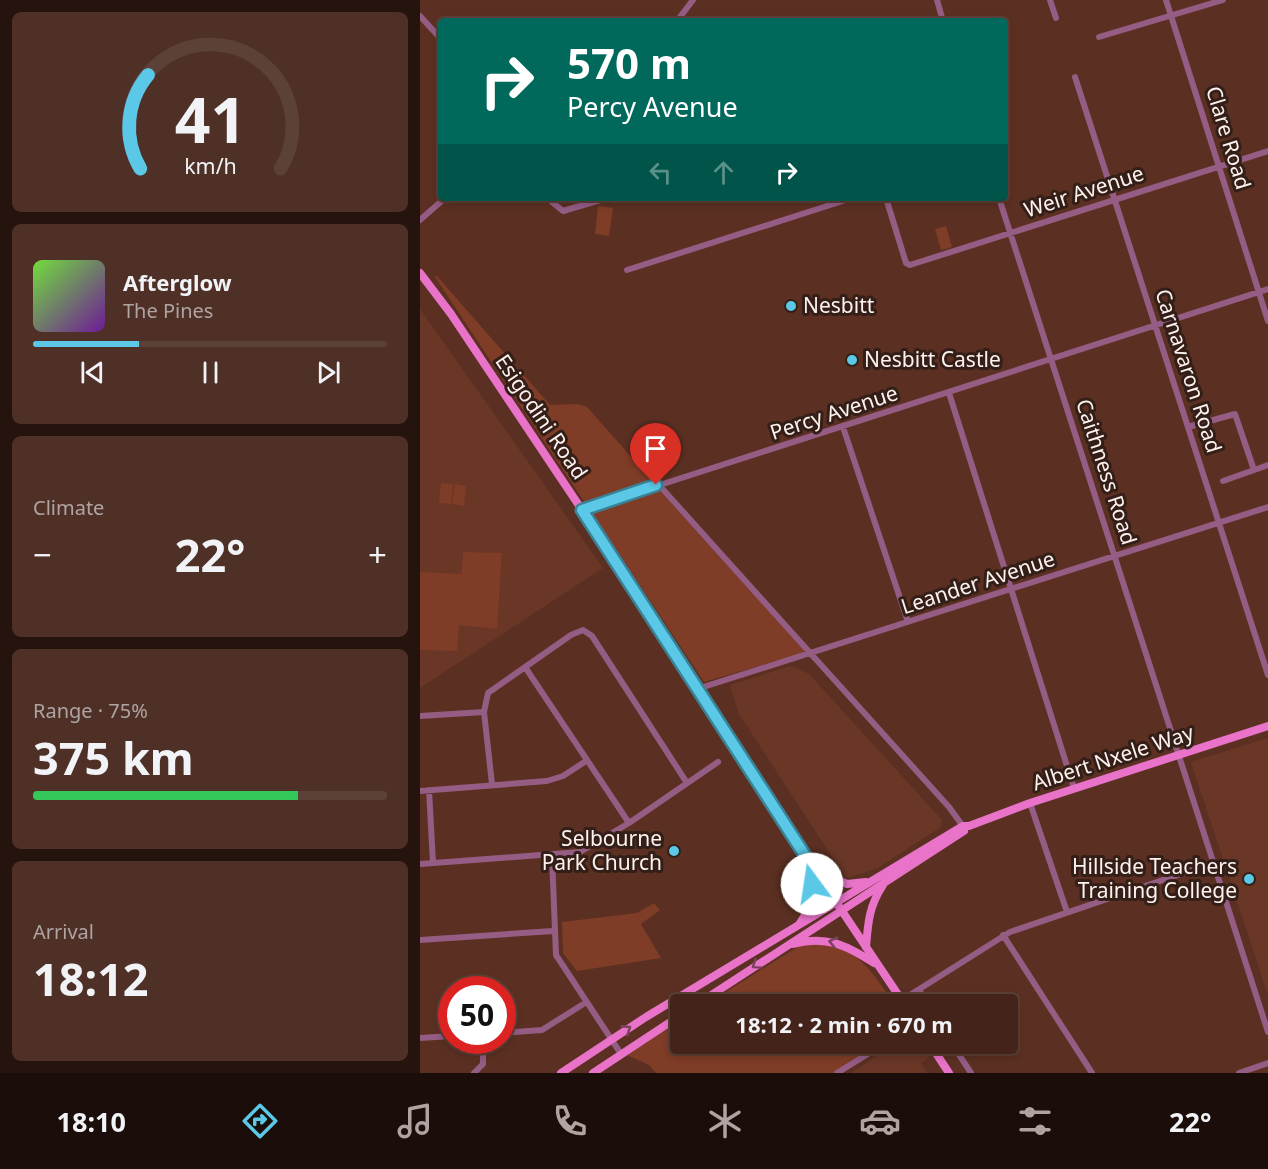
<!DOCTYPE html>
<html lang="en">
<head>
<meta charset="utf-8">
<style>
	:root { --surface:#44241a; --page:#4e3027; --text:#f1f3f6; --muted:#afa4a2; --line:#5c4139; --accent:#5ac8e6 }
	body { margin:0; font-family:"Noto Sans",sans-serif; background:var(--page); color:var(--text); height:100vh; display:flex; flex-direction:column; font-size:22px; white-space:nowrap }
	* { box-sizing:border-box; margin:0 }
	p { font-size:20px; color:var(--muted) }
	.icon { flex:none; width:33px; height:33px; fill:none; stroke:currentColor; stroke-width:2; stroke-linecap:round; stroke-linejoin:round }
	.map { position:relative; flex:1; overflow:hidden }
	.panel { display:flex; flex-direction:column; gap:12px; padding:12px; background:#25140e; width:420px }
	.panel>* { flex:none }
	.guide { position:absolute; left:18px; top:18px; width:570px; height:183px; border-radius:6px; box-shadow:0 3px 9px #0003,0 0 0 2px var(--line); background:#00695c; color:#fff; overflow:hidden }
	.speed { position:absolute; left:18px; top:976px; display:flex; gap:12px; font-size:30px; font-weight:700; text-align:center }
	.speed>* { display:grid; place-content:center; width:78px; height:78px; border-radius:50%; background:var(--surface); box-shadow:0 3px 9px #0003,0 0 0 2px var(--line); line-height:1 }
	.speed .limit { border:9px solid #d22; background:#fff; color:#111 }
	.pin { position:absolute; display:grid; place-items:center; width:51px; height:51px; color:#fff; margin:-62px -26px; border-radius:50% 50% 50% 0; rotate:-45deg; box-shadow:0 0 6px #0007 }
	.pin .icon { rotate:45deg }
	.me { position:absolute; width:66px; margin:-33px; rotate:346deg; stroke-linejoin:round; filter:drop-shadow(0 0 4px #0008) }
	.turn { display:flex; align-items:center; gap:21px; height:126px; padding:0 30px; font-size:27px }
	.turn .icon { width:78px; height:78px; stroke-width:2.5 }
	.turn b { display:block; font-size:42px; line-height:51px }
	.lanes { display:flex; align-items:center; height:57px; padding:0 30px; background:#0003; justify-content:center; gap:30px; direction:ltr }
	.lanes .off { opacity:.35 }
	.big { font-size:45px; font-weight:700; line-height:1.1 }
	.panel .card { flex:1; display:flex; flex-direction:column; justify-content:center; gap:9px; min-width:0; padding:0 21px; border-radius:9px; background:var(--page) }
	.panel .dial { align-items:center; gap:0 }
	.dial svg { height:156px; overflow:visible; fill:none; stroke:var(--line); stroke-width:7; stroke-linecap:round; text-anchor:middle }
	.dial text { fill:var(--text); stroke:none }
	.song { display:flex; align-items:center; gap:18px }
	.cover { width:72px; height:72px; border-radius:9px; background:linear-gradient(135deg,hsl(100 70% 55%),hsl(280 70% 35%)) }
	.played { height:6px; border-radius:3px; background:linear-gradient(90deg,var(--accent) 30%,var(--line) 30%) }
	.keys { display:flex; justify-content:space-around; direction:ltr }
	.heat { display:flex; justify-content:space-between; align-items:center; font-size:33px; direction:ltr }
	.charge { height:9px; border-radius:4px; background:linear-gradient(90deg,#34c759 75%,var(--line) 0) }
	.trip { position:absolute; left:250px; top:994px; width:348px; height:60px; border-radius:6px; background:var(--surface); box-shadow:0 3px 9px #0003,0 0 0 2px var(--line); font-weight:700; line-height:60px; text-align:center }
	.dock { display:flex; height:96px; justify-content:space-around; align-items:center; background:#1b0e0a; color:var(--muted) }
	.dock .icon { width:42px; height:42px }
	.dock .on { color:var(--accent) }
	.dock b { font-size:27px; color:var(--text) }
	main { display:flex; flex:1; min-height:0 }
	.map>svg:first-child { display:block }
</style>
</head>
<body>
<main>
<section class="panel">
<div class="card dial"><svg viewBox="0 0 100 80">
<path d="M14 69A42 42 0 1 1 86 69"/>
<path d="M14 69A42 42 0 0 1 18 21" stroke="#5ac8e6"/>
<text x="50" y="56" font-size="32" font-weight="700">41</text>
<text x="50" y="72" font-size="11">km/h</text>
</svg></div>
<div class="card">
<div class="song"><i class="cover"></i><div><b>Afterglow</b><p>The Pines</p></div></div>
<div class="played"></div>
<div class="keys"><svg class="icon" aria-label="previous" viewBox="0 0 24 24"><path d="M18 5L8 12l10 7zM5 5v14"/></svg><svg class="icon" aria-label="pause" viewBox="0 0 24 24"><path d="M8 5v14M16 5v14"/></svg><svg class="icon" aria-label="next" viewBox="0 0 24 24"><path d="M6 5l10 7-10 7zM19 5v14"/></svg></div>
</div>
<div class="card"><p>Climate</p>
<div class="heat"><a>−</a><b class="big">22°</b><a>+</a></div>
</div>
<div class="card"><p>Range · 75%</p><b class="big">375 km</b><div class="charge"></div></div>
<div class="card"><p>Arrival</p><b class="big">18:12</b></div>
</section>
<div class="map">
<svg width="848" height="1073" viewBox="0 0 848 1073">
	<rect width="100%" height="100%" fill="#5b3022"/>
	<path fill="#6a3727" d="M0 309 183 568 0 688Z
		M371 666 389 674 522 820 521 827 456 869 426 878 319 714 310 685Z
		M848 738V995L771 762Z
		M475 1044H500L509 1058 501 1063 507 1073H431Z"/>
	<path fill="#7f3c27" d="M178 206 193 208 189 236 175 234Z
		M526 226 532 247 521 250 515 229Z
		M16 275 130 405 158 404 167 407 230 478V484L171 504 165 503 15 277Z
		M21 483 33 484 31 504 19 503Z
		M35 484 46 486 44 506 32 504Z
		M237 488 384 650 383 653 284 682 172 513 174 509Z
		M43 552 82 553 77 629 39 625 37 651 0 650V572L41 574V580Z
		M234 903 240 910 221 924 241 958 157 971 143 953 142 922 217 913Z
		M395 942C439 947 452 972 475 1005H285L379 946Z
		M261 1020V1044H458L416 1073H236L229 1065 207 1055Z"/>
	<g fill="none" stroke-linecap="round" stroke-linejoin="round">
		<path stroke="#955c84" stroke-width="6" d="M517 0 523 21
			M630 0 636 18
			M746 0 848 321
			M0 16 21 39
			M257 21 273 0
			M679 37 803 0
			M655 77 848 675
			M127 198 143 211 187 198
			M466 198 486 263 490 265 848 151
			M579 198 848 1032
			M0 220 25 198
			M207 270 432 198
			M529 393 654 788
			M423 427 488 622
			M768 427 815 414 834 470
			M803 481 848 465
			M238 484 529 807 545 829
			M162 510 848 289
			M105 667 209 823
			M277 689 848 507
			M0 716 64 712
			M72 784 64 712 68 693 151 635 163 630 172 636 267 783
			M9 790 13 863
			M0 791 127 781 143 776 166 761
			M610 803 647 912
			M132 856 136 955 201 1054
			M0 864 160 852 209 823 298 762
			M583 935 672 1073
			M0 940 133 931
			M499 990 509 1005
			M482 1000 590 932 793 863
			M82 1033 122 1030 165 1003
			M0 1038 32 1036
			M532 1044 551 1073
			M54 1073 63 1064V1041
			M417 1073 464 1044
			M819 1073 848 1063"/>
		<path stroke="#e973c9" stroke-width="8" d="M0 273 31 314 162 510 369 832 485 1005
			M395 870 427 884 446 882
			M380 923C395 902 393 888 388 864
			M373 944C406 935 426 945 454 963
			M446 947C448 923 449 906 463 885
			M276 1005 544 831
			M510 1044 529 1073
			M141 1073 226 1017 543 826H549L610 803 848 726
			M173 1073 261 1015"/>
	</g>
	<defs><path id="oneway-chevron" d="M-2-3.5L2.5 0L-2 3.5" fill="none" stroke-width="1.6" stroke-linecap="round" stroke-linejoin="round" transform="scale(1.5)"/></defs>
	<g stroke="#7c415f">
		<use href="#oneway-chevron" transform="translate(413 942) rotate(-167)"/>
		<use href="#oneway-chevron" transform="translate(336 965) rotate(146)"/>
		<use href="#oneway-chevron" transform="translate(207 1029) rotate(-33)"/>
	</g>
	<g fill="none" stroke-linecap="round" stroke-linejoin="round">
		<defs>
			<path id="route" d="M236 485 162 510 388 860 392 884"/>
		</defs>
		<use href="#route" stroke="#3a8296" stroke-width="15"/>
		<use href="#route" stroke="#5ac8e6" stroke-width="10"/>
	</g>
	<g fill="#5ac8e6" stroke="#331f18" stroke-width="2">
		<circle cx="371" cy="306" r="6"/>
		<circle cx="432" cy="360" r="6"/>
		<circle cx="254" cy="851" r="6"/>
		<circle cx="829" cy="879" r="6"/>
	</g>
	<g text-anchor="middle" stroke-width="6" stroke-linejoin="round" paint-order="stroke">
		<g font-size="21" fill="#fef2ee" stroke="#331f18">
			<text transform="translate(808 138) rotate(73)" y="7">Clare Road</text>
			<text transform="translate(664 192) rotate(-18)" y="7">Weir Avenue</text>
			<text transform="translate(768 371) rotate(72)" y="7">Carnavaron Road</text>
			<text transform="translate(414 413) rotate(-18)" y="7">Percy Avenue</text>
			<text transform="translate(121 417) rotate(56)" y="7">Esigodini Road</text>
			<text transform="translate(686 472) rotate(72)" y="7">Caithness Road</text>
			<text transform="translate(558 583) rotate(-18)" y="7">Leander Avenue</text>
			<text transform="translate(693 758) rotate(-18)" y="7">Albert Nxele Way</text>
		</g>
		<g font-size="21" fill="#fef2ee" stroke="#331f18" text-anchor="start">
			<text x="383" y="313">Nesbitt</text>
			<text x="444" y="367">Nesbitt Castle</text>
			<text x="242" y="846" text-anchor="end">Selbourne<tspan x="242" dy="24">Park Church</tspan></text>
			<text x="817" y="874" text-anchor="end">Hillside Teachers<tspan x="817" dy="24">Training College</tspan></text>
		</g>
	</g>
</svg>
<div class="speed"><div class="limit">50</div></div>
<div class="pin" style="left:236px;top:485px;background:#d93025"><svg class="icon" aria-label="arrive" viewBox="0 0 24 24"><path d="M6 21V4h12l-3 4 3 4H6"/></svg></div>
<svg class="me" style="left:392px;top:884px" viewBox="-20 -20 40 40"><circle r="19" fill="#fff"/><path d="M0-13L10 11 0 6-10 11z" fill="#5ac8e6"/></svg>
<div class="trip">18:12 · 2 min · 670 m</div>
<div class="guide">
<div class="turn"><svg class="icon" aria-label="right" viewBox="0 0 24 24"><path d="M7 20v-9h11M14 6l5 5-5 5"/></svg><div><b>570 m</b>Percy Avenue</div></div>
<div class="lanes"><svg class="icon off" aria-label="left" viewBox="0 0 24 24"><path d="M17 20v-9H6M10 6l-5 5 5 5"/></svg><svg class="icon off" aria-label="ahead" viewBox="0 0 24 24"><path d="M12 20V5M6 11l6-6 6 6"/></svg><svg class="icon" aria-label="right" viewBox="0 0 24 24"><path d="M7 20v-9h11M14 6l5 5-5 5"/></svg></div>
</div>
</div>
</main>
<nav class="dock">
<b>18:10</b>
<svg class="icon on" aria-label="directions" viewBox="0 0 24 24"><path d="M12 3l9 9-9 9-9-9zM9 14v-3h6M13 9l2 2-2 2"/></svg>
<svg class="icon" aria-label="music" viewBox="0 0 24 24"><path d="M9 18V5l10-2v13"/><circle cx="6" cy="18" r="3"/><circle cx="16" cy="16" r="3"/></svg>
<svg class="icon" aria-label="phone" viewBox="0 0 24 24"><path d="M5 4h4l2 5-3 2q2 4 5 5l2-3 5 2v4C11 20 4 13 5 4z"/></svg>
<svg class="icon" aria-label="climate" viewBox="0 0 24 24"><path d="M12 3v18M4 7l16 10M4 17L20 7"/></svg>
<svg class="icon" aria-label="car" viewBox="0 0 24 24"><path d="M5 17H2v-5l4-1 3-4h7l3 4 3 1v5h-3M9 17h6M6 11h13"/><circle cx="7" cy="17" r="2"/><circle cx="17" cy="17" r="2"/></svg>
<svg class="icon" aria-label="filters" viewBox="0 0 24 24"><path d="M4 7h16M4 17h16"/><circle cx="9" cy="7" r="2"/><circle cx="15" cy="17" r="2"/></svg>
<b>22°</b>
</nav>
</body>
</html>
